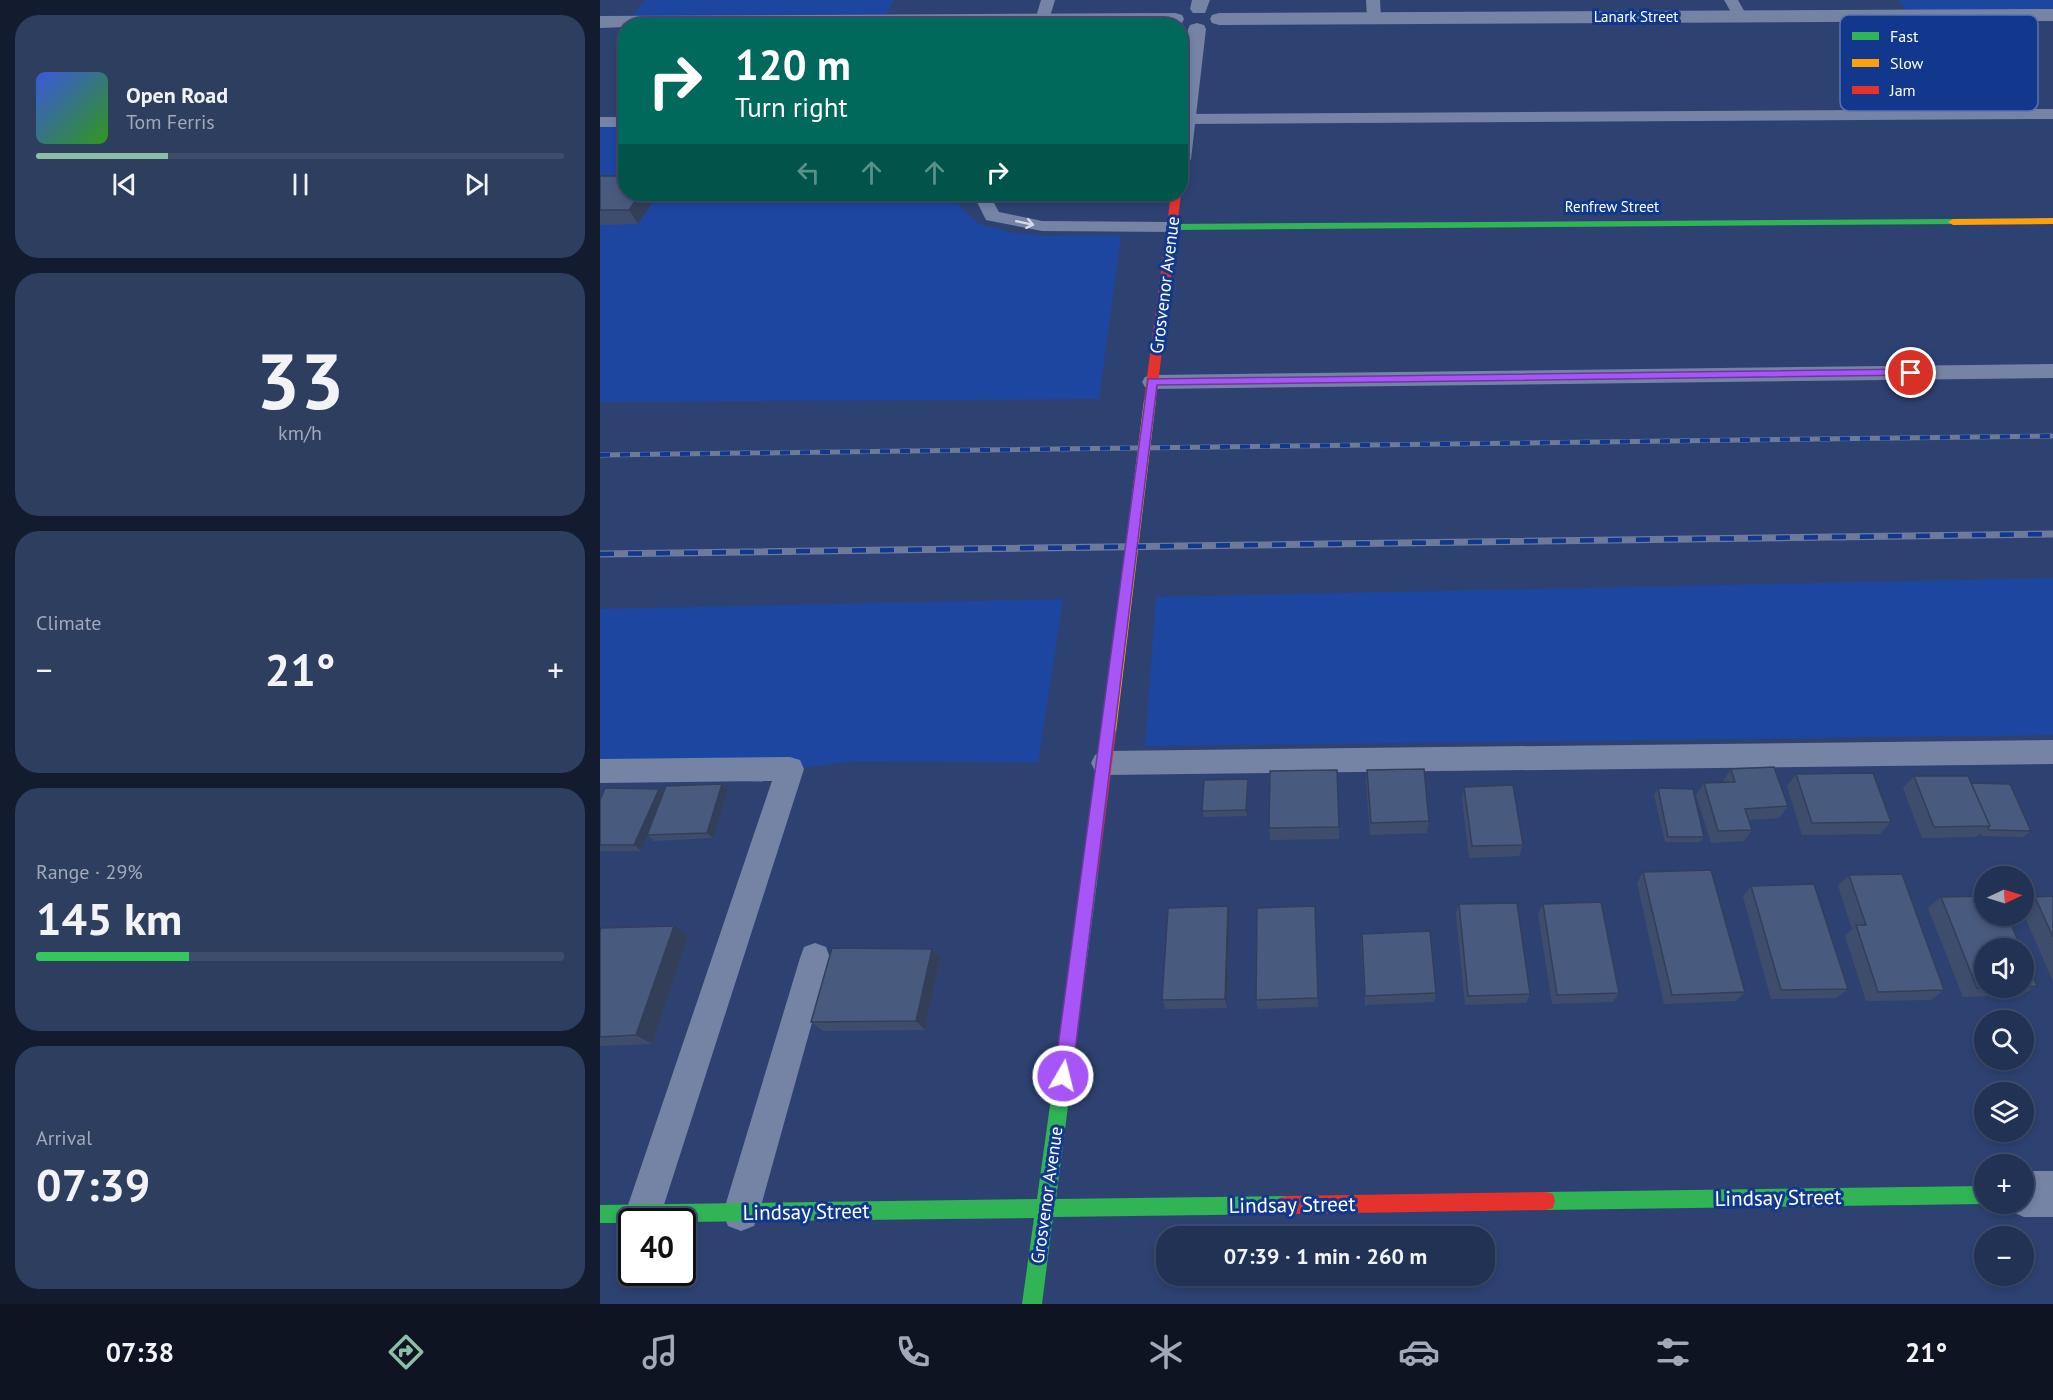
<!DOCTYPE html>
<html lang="en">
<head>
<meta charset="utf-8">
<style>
	:root { --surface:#223255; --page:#2e3e5f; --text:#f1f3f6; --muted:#a2aab9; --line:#3f4d6c; --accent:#8abfa5 }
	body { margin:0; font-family:"PT Sans",sans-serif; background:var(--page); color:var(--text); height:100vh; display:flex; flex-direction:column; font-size:22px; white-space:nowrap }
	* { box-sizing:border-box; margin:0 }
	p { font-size:20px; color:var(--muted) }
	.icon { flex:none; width:33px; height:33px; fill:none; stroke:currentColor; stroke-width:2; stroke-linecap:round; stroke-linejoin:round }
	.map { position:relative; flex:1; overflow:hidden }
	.side { display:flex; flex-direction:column; gap:15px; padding:15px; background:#131c2f; width:600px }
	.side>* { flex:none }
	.top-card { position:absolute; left:18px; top:18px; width:570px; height:183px; border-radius:24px; box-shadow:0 3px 9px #0003,0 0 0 2px var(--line); background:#00695c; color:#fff; overflow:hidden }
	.needle { width:39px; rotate:86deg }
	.controls { position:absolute; left:1374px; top:866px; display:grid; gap:12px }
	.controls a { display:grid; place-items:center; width:60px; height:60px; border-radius:50%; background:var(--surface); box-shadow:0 3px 9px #0003,0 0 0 2px var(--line); font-size:30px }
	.speed { position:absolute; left:18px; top:1208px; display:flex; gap:12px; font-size:30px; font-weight:700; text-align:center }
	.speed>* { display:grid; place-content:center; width:78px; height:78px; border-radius:50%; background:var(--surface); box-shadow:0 3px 9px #0003,0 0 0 2px var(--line); line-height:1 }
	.speed .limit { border:3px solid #111; border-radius:9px; background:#fff; color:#111 }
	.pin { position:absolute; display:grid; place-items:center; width:51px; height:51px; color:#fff; margin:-26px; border:3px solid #fff; border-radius:50%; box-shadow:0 2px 6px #0007 }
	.me { position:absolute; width:66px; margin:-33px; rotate:8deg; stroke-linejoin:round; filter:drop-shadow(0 0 4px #0008) }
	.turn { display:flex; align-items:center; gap:21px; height:126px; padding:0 18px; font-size:27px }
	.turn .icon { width:78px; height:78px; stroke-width:2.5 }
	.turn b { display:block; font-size:42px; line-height:51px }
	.lanes { display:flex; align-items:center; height:57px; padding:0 18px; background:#0003; justify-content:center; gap:30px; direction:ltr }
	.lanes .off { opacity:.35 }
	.big { font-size:45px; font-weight:700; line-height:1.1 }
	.side .widget { flex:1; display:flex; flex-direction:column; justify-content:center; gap:9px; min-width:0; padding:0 21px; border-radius:24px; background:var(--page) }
	.side .dial { align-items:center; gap:0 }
	.dial b { font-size:78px; line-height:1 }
	.song { display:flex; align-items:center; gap:18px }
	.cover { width:72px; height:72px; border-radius:9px; background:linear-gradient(135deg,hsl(230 70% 55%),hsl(110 70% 35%)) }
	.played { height:6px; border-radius:3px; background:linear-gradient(90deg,var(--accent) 25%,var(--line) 25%) }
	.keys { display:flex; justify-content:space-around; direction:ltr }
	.heat { display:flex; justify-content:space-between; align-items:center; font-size:33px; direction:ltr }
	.charge { height:9px; border-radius:4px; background:linear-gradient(90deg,#34c759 29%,var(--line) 0) }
	.trip { position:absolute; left:556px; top:1226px; width:339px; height:60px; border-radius:24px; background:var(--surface); box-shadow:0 3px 9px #0003,0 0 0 2px var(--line); font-weight:700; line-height:60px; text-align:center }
	.tabs { display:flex; height:96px; justify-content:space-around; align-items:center; background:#0e1422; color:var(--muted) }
	.tabs .icon { width:42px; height:42px }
	.tabs .active { color:var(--accent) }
	.tabs b { font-size:27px; color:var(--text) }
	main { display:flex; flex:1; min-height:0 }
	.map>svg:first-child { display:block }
</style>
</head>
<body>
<main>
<section class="side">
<div class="widget">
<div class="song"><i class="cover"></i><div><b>Open Road</b><p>Tom Ferris</p></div></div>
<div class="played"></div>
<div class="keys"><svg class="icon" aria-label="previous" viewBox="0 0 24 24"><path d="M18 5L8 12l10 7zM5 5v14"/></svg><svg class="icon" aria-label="pause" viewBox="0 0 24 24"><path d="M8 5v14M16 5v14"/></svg><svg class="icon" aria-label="next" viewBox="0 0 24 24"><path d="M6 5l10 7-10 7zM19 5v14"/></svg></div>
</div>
<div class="widget dial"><b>33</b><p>km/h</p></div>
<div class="widget"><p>Climate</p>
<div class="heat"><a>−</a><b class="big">21°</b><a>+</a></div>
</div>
<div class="widget"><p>Range · 29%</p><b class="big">145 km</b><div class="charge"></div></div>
<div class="widget"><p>Arrival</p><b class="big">07:39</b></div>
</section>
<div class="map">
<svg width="1453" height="1304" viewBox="0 0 1453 1304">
	<rect width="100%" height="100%" fill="#2e4271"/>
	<path fill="#1d46a0" d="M45 0H294L283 20 27 22Z
		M1299 0H1453V9L1307 11Z
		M25 126 26 194H361L358 205 379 224 413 233 445 236 521 235 499 399 0 402V127Z
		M1453 578V735L545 746 556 597Z
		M463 599 438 762 255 761 190 769 0 771V609Z"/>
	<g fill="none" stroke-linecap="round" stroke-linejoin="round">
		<path fill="#7583a5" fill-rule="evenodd" d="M441 0H455L449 20 442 24 435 20Z
			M766 0H780L781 18 779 21 774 22 767 18Z
			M1124 0H1138L1147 16 1145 19H1135Z
			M1453 109V119L580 124V114Z
			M0 117H26V127H0Z
			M373 194H389L399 212 442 221 572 222 578 223 581 227 578 231 572 232 442 231 386 220Z
			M1453 364V378L552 389 545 387 542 382 545 377 552 375Z
			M1453 740V764L505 775 495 771 491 763 495 755 505 751Z
			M190 757 200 760 204 769 61 1214 58 1221H32V1227L25 1214 172 781 0 783V759Z
			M215 943 226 947 230 958 159 1213 154 1226 141 1231 128 1226 123 1213 200 958 204 947Z"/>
		<path fill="#7583a5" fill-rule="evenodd" d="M592 0H610L605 13H593L590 9Z
			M1453 9V21L619 25 612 23 610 19 612 15 619 13Z
			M575 13 582 15 584 19 582 23 26 26V27L0 28V16Z
			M597 23 604 25 606 29 591 159 588 164 580 165V79L588 29 590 25Z
			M1424 1171H1453V1217H1424L1408 1210 1405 1203H1424Z"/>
		<path fill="#30b455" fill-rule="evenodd" d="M1353 219 1358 222 1356 224 572 230 567 227 572 224Z
			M490 867 496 869 498 874 456 1199 686 1196 693 1198 695 1205 693 1212 686 1214 453 1217 442 1304H422L434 1218 82 1222 32 1221V1223H0V1205L437 1199 482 874 484 869Z
			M1384 1186V1203H1387L1384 1204 946 1210 939 1208 937 1201 939 1194 946 1192Z"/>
		<path fill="#ff9f0a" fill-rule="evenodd" d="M1453 218V224L1353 225 1348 222 1353 219Z
			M550 396 556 400 516 732 514 736 509 738 504 736 502 732 544 400Z"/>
		<path fill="#e5322d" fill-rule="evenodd" d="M571 194H581L556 400 550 404 544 400Z
			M509 726 514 728 516 732 498 874 496 879 490 881 484 879 482 874 502 732 504 728Z
			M946 1192 953 1194 955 1201 953 1208 946 1210 686 1214 679 1212 677 1205 679 1198 686 1196Z"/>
		<defs>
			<path id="rail-far1" d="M0 455 1453 436"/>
			<path id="rail" d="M0 554 1453 534"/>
		</defs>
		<use href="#rail-far1" stroke="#6c7b9c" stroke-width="5"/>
		<use href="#rail" stroke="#6c7b9c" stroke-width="7"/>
		<use href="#rail-far1" stroke="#12388d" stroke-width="4" stroke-dasharray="10" stroke-linecap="butt"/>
		<use href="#rail" stroke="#12388d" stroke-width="4.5" stroke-dasharray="14" stroke-linecap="butt"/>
	</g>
	<path fill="#3f4d6d" d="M0 176 26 194H58L38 224 0 225Z
		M399 194H485L484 197H400Z
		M1131 769 1188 806 1179 818 1149 820 1152 830 1144 841 1111 843 1096 795 1104 783 1124 782 1123 781Z
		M767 770 829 821 827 833 770 835 766 782Z
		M1196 774 1291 822 1280 834 1202 835 1187 786Z
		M1314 776 1371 783 1431 831 1423 837 1382 836 1381 833 1376 837 1322 838 1303 788Z
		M648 779V785L647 816 604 817 602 811Z
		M122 784 128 790 113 838 54 841 48 836 41 851H0V800L63 793Z
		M864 787 923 845 919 856 869 858 862 799Z
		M1058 788 1104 837 1100 842H1065L1054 795Z
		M739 827V839L670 840 669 828Z
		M1043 872 1145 992 1136 1001 1064 1004 1037 883Z
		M1249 875 1344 990 1331 1000 1266 1001 1245 936 1252 929 1238 886Z
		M1151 886 1248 989 1236 998 1171 999 1143 897Z
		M1453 896V981L1424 915V905L1435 897Z
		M1341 897 1437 986 1422 995 1363 997 1328 908Z
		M859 904 930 994 926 1003 865 1005 856 914Z
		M943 904 1019 993 1013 1002 952 1004 938 914Z
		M715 906 718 1007 658 1009 656 1000Z
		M630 916 627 1008 566 1009 562 1000Z
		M0 932 88 936 52 1044 0 1046Z
		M762 934 836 993 834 1002 765 1005 761 944Z
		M332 949 340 958 325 1030 223 1031 211 1022Z"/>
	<path fill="#333f59" d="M40 194H58L38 224 29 210Z
		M648 779V785L647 816 646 810Z
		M122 784 128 790 113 838 107 833Z
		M59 789 65 795 41 851 34 845Z
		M628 906 630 916 627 1008 625 999Z
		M74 926 88 936 52 1044 36 1035Z
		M332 949 340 958 325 1030 316 1021Z"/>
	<path fill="#495a7f" stroke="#333f59" stroke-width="1.5" d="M0 176H26V194H40L29 210H0Z
		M1174 767 1188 806 1145 809 1152 830 1118 831 1104 783 1135 782 1131 769Z
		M824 769 829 821 771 823 767 770Z
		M737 770 739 827 669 828 670 771Z
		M1273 773 1291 822 1212 823 1196 774Z
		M1314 776H1368L1390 826 1334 827Z
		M648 779 646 810 602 811 604 780Z
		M1371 783 1410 784 1431 831 1389 830 1388 827 1390 826Z
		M122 784 107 833 47 835 66 786Z
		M913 785 923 845 872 846 864 787Z
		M5 788 59 789 34 845H0V800Z
		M1058 788 1093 789 1104 837H1068Z
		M1111 870 1145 992 1072 995 1043 872Z
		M1302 874 1344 990 1278 992 1256 925H1266L1249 875Z
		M1214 884 1248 989 1181 990 1151 886Z
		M1384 896V915H1407L1421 948H1384V987H1413L1377 988 1341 897Z
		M1453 896V937L1435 897Z
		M1001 902 1019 993 957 995 943 904Z
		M917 903 930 994 868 996 859 904Z
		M628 906 625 999 562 1000 568 908Z
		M715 906 718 998 656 1000 657 908Z
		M74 926 36 1035 0 1037V932L1 928Z
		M830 931 836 993 765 996 762 934Z
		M232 948 332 949 316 1021 211 1022Z
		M1424 954 1437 986 1424 987Z"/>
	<defs><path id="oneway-shaft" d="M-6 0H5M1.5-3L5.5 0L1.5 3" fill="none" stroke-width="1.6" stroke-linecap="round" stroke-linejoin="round" transform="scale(1.5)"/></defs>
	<use stroke="#d6dae4" href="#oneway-shaft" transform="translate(425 223) rotate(12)"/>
	<path fill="#a855f7" stroke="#6d37a1" stroke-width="1.5" d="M1311 369 1317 373 1315 375 557 385 472 1076 469 1082 463 1085 456 1082 454 1076 548 379Z"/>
	<g text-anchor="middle" stroke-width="6" stroke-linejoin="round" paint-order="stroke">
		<g font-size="15" fill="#fff" stroke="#12388d">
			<text x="1036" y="22">Lanark Street</text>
			<text x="1012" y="212">Renfrew Street</text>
		</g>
		<g font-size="18" fill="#fff" stroke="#12388d">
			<text transform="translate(565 285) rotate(-83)" y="6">Grosvenor Avenue</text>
			<text transform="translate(447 1195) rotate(-82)" y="6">Grosvenor Avenue</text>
		</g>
		<g font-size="21" fill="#fff" stroke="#12388d">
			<text transform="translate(1178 1198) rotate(-1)" y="7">Lindsay Street</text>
			<text transform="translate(692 1205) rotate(-1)" y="7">Lindsay Street</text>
			<text transform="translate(206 1212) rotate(-1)" y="7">Lindsay Street</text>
		</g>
	</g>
	<rect x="1240" y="15" width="198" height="96" rx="9" fill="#12388d" stroke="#5974af" stroke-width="1.5"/>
	<rect x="1252" y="32" width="27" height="8" fill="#30b455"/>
	<rect x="1252" y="59" width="27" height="8" fill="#ff9f0a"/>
	<rect x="1252" y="86" width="27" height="8" fill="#e5322d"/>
	<g font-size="16" fill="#fff">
		<text x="1290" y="42">Fast</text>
		<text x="1290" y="69">Slow</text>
		<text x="1290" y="96">Jam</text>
	</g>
</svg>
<div class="controls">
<a><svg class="needle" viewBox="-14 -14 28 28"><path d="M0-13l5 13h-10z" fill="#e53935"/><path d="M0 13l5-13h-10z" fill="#a2aab9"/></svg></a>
<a><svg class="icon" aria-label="sound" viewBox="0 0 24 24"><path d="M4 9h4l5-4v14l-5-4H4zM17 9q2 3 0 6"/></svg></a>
<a><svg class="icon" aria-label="search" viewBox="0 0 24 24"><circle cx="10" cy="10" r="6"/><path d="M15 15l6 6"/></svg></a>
<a><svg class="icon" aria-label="layers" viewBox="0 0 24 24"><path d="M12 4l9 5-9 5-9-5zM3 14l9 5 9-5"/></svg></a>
<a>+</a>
<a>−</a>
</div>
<div class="speed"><div class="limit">40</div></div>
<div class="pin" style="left:1311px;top:373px;background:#d93025"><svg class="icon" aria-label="arrive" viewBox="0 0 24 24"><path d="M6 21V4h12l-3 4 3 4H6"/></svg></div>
<svg class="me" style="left:463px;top:1076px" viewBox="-20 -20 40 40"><circle r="17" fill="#a855f7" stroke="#fff" stroke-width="3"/><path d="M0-11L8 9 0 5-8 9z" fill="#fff"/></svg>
<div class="trip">07:39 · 1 min · 260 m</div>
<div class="top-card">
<div class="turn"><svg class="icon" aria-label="right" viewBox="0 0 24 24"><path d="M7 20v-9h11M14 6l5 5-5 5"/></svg><div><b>120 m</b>Turn right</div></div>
<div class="lanes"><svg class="icon off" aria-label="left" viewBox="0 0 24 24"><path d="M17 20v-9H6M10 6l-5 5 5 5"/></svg><svg class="icon off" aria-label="ahead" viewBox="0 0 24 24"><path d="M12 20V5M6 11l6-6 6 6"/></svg><svg class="icon off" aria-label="ahead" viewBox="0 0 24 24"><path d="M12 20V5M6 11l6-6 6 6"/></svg><svg class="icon" aria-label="right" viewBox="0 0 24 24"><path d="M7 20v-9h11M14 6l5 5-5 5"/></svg></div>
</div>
</div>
</main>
<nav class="tabs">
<b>07:38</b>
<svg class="icon active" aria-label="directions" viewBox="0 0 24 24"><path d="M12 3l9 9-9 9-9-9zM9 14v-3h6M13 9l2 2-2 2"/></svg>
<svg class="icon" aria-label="music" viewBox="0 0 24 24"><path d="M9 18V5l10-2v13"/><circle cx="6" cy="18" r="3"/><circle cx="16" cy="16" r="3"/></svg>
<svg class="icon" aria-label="phone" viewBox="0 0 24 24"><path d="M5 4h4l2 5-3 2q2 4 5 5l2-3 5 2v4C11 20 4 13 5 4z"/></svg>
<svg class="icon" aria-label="climate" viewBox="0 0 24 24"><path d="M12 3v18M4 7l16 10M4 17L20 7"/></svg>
<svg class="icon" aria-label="car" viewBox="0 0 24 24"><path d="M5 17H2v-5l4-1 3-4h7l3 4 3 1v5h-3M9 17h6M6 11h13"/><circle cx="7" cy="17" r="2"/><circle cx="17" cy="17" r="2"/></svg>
<svg class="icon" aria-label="filters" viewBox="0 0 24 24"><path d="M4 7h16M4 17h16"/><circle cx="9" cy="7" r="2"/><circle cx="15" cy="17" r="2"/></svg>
<b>21°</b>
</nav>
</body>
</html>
